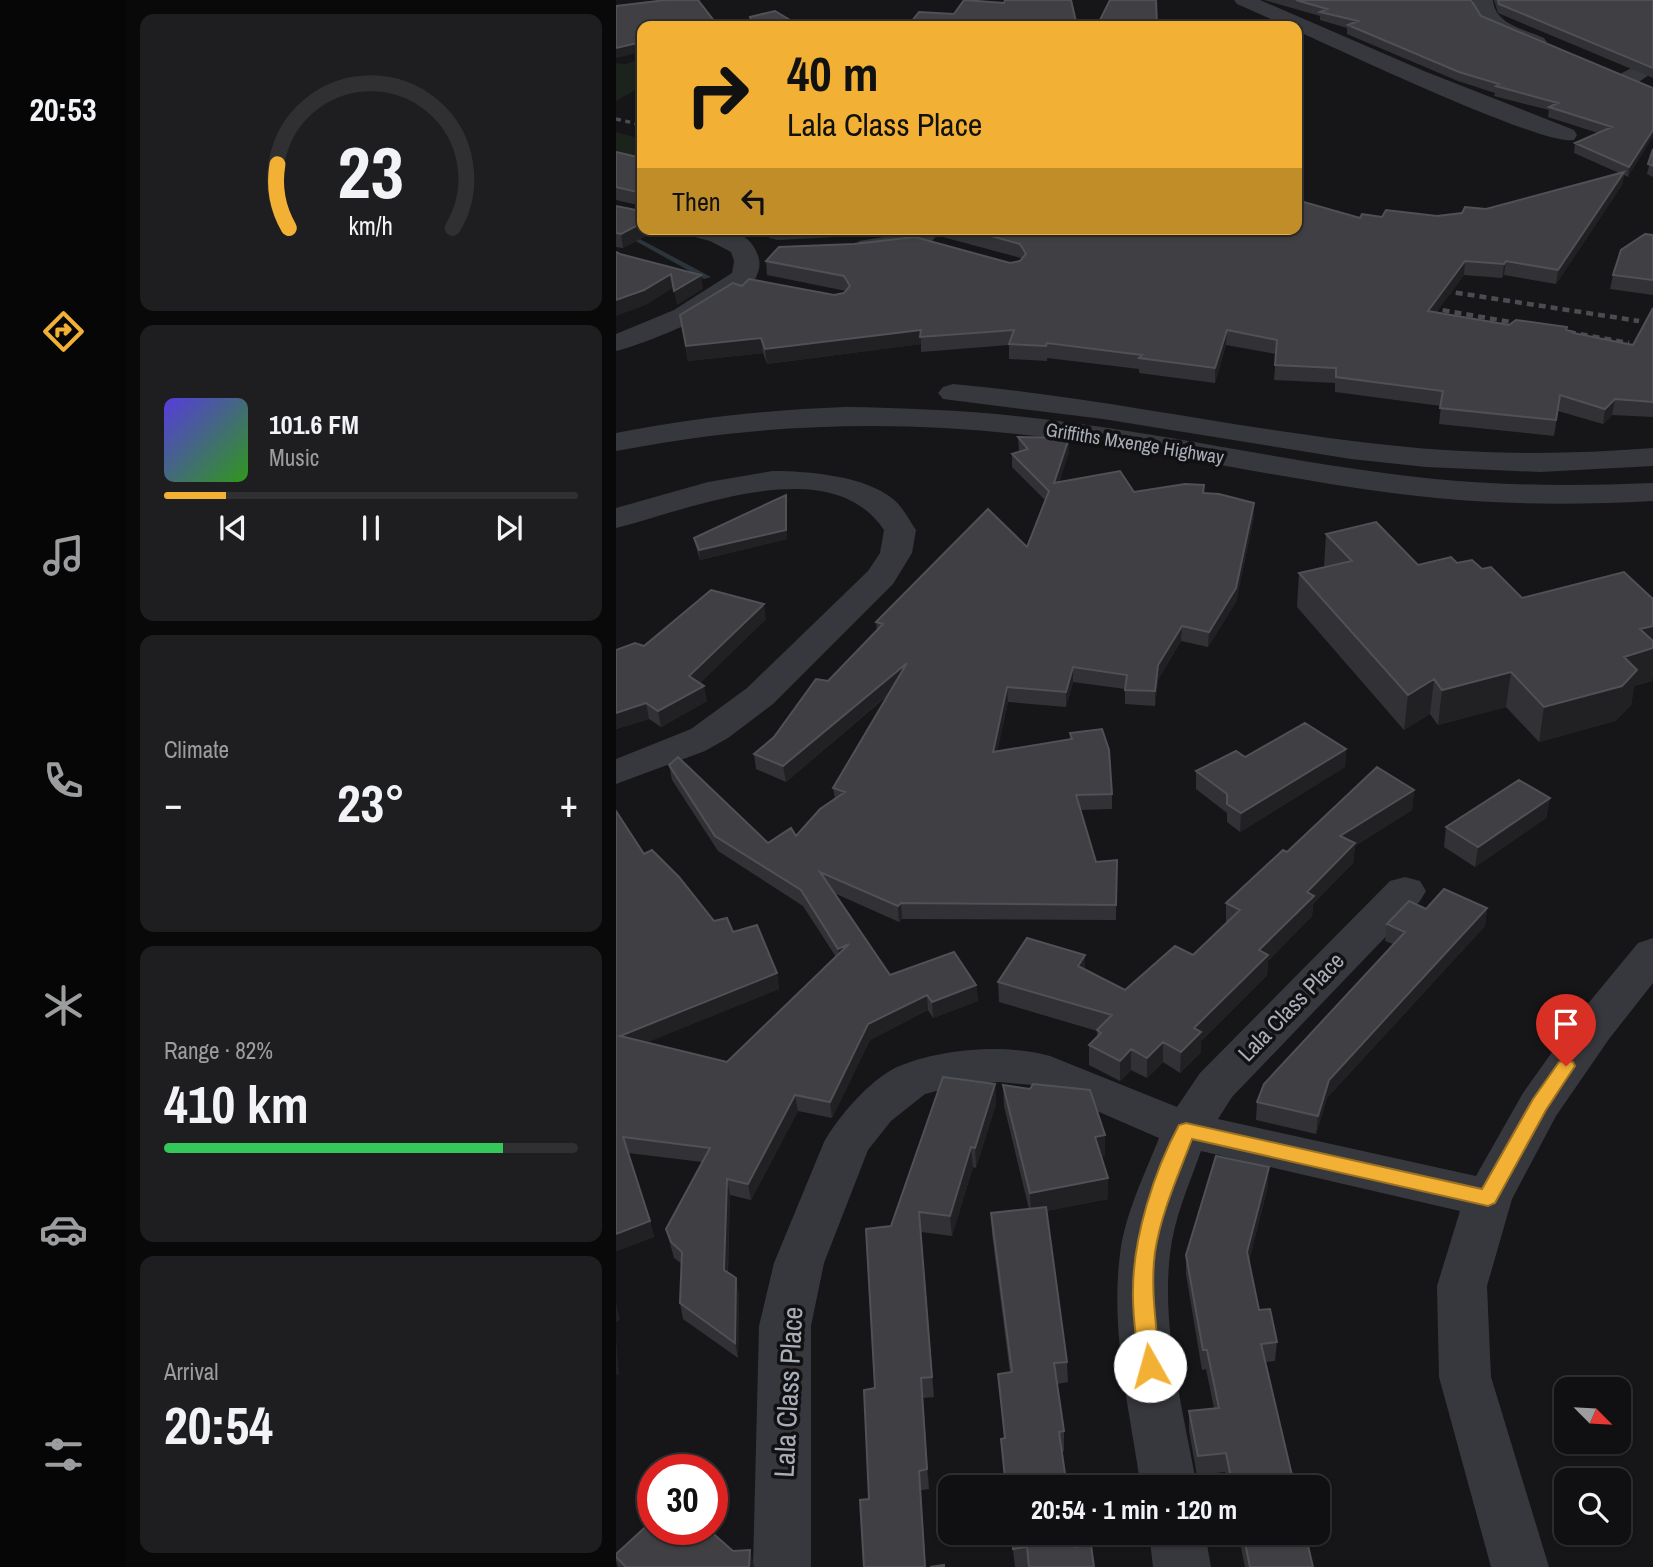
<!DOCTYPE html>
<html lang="en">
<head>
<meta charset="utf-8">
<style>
	:root { --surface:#101012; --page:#1e1e20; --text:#f1f3f6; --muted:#9c9d9f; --line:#303032; --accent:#f2b134 }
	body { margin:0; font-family:"Archivo Narrow",sans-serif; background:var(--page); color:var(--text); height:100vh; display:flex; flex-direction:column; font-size:26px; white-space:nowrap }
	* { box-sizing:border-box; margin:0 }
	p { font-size:23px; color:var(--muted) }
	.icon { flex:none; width:38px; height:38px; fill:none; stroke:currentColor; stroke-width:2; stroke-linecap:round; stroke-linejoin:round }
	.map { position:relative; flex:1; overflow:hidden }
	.side { display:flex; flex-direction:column; gap:14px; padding:14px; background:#09090a; width:490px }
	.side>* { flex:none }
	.top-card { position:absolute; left:21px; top:21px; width:665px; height:214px; border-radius:14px; box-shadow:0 2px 5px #0004,0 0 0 2px var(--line); background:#f2b134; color:#111; overflow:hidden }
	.needle { width:46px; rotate:114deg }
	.controls { position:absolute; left:938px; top:1377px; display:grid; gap:14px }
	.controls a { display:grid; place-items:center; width:77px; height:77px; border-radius:14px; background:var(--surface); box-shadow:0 2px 5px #0004,0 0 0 2px var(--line); font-size:35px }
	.speed { position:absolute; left:21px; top:1454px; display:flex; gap:14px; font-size:35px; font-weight:700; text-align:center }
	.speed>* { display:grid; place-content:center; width:91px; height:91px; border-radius:50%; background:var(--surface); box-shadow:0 2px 5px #0004,0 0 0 2px var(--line); line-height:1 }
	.speed .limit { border:10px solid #d22; background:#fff; color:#111 }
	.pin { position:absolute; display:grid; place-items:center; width:60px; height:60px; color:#fff; margin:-72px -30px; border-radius:50% 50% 50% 0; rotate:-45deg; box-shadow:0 0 7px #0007 }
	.pin .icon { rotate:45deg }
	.me { position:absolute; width:77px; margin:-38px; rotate:353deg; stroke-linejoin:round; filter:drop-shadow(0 0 5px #0008) }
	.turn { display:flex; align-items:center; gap:24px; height:147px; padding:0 35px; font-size:32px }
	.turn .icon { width:91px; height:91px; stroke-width:2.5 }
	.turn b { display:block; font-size:49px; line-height:60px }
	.then { display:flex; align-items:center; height:66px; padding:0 35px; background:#0003; gap:14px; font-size:26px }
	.big { font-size:52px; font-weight:700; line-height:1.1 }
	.side .widget { flex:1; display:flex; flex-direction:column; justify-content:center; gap:10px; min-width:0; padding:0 24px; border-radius:14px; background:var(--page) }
	.side .dial { align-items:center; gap:0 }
	.dial svg { height:182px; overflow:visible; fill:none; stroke:var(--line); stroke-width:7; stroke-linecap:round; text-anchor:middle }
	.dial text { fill:var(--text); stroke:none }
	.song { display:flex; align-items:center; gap:21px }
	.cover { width:84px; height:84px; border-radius:10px; background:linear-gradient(135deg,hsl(250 70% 55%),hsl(110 70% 35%)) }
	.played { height:7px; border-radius:4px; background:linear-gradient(90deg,var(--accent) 15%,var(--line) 15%) }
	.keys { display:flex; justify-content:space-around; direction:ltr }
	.heat { display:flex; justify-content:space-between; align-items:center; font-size:38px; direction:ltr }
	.charge { height:10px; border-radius:5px; background:linear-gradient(90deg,#34c759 82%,var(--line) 0) }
	.trip { position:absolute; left:322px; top:1475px; width:392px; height:70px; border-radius:14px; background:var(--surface); box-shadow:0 2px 5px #0004,0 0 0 2px var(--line); font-weight:700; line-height:70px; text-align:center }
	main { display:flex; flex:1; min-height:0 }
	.menu { display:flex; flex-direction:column; width:126px; justify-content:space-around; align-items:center; background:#060607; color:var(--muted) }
	.menu .icon { width:49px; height:49px }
	.menu .selected { color:var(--accent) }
	.menu b { font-size:32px; color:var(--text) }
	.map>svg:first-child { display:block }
</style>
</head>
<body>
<main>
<nav class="menu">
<b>20:53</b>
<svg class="icon selected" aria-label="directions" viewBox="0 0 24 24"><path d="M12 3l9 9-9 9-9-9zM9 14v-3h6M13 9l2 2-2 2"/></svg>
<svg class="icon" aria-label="music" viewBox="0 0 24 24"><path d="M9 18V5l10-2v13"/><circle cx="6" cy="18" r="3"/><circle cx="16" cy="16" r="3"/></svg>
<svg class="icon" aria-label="phone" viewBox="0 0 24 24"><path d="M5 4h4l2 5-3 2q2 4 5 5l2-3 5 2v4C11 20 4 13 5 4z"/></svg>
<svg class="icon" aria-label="climate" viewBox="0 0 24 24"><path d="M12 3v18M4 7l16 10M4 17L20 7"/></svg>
<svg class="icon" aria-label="car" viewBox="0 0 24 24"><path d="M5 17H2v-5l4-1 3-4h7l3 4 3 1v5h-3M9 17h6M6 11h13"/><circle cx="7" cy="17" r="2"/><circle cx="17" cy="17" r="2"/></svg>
<svg class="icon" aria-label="filters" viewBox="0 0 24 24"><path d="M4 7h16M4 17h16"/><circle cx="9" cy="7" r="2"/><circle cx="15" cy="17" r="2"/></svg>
</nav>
<section class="side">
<div class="widget dial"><svg viewBox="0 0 100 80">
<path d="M14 69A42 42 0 1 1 86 69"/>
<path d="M14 69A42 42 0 0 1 9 41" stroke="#f2b134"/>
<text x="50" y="56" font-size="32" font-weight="700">23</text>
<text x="50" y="72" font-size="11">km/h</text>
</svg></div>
<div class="widget">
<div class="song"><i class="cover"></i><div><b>101.6 FM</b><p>Music</p></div></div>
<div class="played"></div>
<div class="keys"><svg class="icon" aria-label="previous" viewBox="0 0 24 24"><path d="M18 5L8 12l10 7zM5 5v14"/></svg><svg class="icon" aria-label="pause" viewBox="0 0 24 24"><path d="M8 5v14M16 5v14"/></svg><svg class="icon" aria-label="next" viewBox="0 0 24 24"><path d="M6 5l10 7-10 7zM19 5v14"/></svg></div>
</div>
<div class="widget"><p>Climate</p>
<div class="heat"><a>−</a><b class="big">23°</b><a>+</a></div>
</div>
<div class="widget"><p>Range · 82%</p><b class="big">410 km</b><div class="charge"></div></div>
<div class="widget"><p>Arrival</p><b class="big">20:54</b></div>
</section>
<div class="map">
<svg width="1037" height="1567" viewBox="0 0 1037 1567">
	<rect width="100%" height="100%" fill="#161618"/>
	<path fill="#1c231d" d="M26 58V86L0 101V63L10 64Z
		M0 132 26 139V165L0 158Z"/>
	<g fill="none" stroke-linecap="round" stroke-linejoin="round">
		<path fill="#2c353c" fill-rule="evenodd" d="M0 230 20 237 95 277 88 279 16 239 0 234Z"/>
		<path fill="#37383d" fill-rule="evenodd" d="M618 0H644L808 71 958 130 961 135 958 140C928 147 722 49 681 31V26H671L621 4Z
			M857 0H877C879 25 909 29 928 38L931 42 928 46 921 48C896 42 859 30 857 0Z
			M1037 57V72L1020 84H1004L1001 79 1004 74Z
			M65 229C87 229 127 224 139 249 144 258 145 266 141 275 130 304 30 344 0 351V334L58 310 116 273 118 261 115 252 94 241 68 234Z
			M298 229H325C322 235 316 242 310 245 298 252 256 255 243 251L239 246 243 241 293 233Z
			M337 384C483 397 627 430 772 445 861 455 949 455 1037 448V466L924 472 810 467 735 459 487 419 327 399 322 393 327 387Z
			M229 407C306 408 381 412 457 423 578 439 698 467 819 479 892 486 964 486 1037 483V501C964 505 893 505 820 498 679 484 541 448 401 434 266 419 133 425 0 451V433C76 418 151 410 229 407Z
			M157 471C192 471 250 476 277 499 287 507 293 520 300 530L296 553 277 584 157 704 112 738 89 751 0 784V759L75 729 131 688 252 571 264 553 268 530C214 449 73 510 0 528V508L92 482Z
			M789 877 804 881 810 891 804 901 616 1097 602 1119 860 1176 907 1093 961 1017 1022 943 1037 938V983L993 1039 940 1116 896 1199 871 1286 875 1377 933 1567H875L823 1377 821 1286 844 1211 585 1151C573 1185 558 1218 554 1254 545 1331 568 1412 581 1488H525C514 1412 494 1331 504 1254 509 1214 528 1176 543 1138L437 1092 415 1085 383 1082 344 1085 309 1094 275 1121 252 1150 208 1263 195 1326V1567H137L143 1326 158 1263 208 1142C222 1117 253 1081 279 1068 321 1049 390 1043 434 1056L561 1107 584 1073 774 881Z
			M533 1533H589L595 1567H537Z"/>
		<path stroke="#4a4c52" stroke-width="3.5" stroke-dasharray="5 4.5" stroke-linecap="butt" d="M0 119 26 125"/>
		<path stroke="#4a4c52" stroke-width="4.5" stroke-dasharray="7 5" stroke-linecap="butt" d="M816 289 1023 321
			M803 306 917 326
			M941 330 1013 343"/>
	</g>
	<path fill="#323236" d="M648 0H855L865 16 1037 88 1012 177 1008 175 1006 185 940 284 888 275 886 278 848 275 820 312 893 325 951 330 958 334 1017 345 1037 308V417L996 415 987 424 942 411 938 436 823 424 825 406 719 392V383L658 380 660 354 610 345 599 383 523 373V369L431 358V361L393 359V345L305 352V344L151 364 147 353 72 361 64 315 126 286 218 295 228 293 230 291 151 275 150 261 394 263 404 261 405 260V258L323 236V229H681L744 218 821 216 870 209 1003 173 958 153 959 143 982 133 932 117 933 110 878 96 879 93 842 81 731 34V28L704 20V16Z
		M878 0H1037V78L882 13Z
		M1037 149V177L1031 174Z
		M0 152 26 158V229H43L7 248 0 247V206L25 211 26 206 0 200Z
		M145 229H294L293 230 239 236 162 240 153 238 152 231Z
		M1037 235V295L994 289 997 275Z
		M402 437 453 452 443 482 518 492 588 494 638 503V517L620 602 592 647 565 641 542 680 539 706 509 704V689L457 682 450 707 392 702 381 751 454 739V733L496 794V809L464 810 480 862 501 860 500 920 286 919 283 922 218 893 274 975 360 985 362 1001 317 1018 312 1010 254 1040 216 1118 182 1111 135 1200 114 1195 112 1272 123 1294 122 1358 67 1319 64 1303 66 1264 58 1258 50 1229 86 1162 12 1153 34 1221 38 1237 0 1251V811L28 854 98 921 117 932 161 973 163 989 31 1042 111 1062 220 957 187 906 102 851 56 780 53 765 152 843 180 836 219 799 217 788 272 695 170 782 140 769 138 754 158 737 261 631 260 622 411 547 429 500 396 467V454L403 451Z
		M170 495 171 504V539L84 560 80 547 78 538Z
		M710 534 802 565 841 563 866 569 906 598 1036 681 1018 686 1015 705 999 721 923 742 890 707 822 725 814 714 788 730 681 607 683 573 708 567Z
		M150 619 84 683 91 701 45 727 33 719 0 729V650L28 646Z
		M730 749 729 767 624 832 611 822V813L580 789V771Z
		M798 790 796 810 739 846 737 863 697 904 696 916 652 961 651 975 585 1041V1052L564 1073 547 1062 531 1078 515 1070 504 1081 473 1065V1045L481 1037V1031L383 1002 382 982 469 955V970L509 990 577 955 610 924V903L671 852Z
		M934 798 930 818 859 867 828 847 830 827Z
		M871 908 869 926 711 1098 700 1134 640 1120 641 1102 777 944 769 941 771 924 810 909Z
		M379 1084 380 1104 360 1168 357 1167 336 1236 305 1232 318 1397 307 1398 313 1489 253 1499 259 1388 275 1226Z
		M387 1085 489 1156 485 1157 492 1178V1199L430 1211 451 1362 452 1382 441 1384 448 1431V1451L446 1452 451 1488H390L385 1439 388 1438 382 1374 394 1373 376 1234 375 1213 413 1209 388 1106Z
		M652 1186 633 1261 643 1310 661 1342 659 1361 650 1362 679 1488H612L609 1472 581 1475 573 1431V1411L598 1408 590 1369 586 1370 570 1274V1255Z
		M395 1533H457L459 1547 478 1567H399Z
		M622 1533H689L697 1567H629Z
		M134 1550 138 1567H2L0 1561V1554Z"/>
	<path fill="#212124" d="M26 42V52L0 58V48Z
		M1037 130V137L1012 177 1013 167Z
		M1008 172 1006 185 940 284 942 270Z
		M26 223V229H43L7 248 5 234Z
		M238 229H294L293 230 239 236Z
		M849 261 848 275 811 325 812 311Z
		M890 261 888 275 886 278 888 264Z
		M55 274 57 288 30 305 0 316V300Z
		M85 275 87 289 61 305 58 291Z
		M305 330V344L151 364 149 349Z
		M611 330 610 345 599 383V368Z
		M145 338 147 353 72 361 70 346Z
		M999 399 996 415 987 424 989 409Z
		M453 438V452L439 497 438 483Z
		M170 495 171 504V539L84 560 83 550Z
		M638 503V517L620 602 592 647 593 632Z
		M148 604 150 619 76 691 73 676Z
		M566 626 565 641 542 680 539 706V691L542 665Z
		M1037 626V676L1036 681 1018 686 1015 705 999 721 923 742 928 707 1008 657 1024 629Z
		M291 663 292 677 170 782 167 766Z
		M457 667V682L450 707V692Z
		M895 672 890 707 822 725 826 690Z
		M818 679 814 714 788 730 792 695Z
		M88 686 91 701 45 727 42 711Z
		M391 687 392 702 378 767 377 752Z
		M30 703 33 719 0 729V713Z
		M730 749 729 767 624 832 625 813Z
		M798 790 796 810 739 846 737 863 697 904 696 916 652 961 651 975 585 1041V1052L564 1073 565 1052 578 1028 691 892 724 836Z
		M934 798 930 818 859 867 862 847Z
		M285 903 286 919 283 922 282 906Z
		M871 908 869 926 711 1098 700 1134 702 1116 713 1080Z
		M233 944 224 964 222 949Z
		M469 955V975L462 966Z
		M161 973 163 989 8 1052 4 1036Z
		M360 985 362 1001 317 1018 316 1002Z
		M311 995 312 1010 254 1040 216 1118 214 1102 252 1024Z
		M547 1042V1062L531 1078V1058Z
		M515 1049V1070L504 1081V1061Z
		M379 1084 380 1104 360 1168 359 1148Z
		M179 1095 182 1111 135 1200 132 1184Z
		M489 1135V1156L479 1158V1137Z
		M355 1147 357 1167 336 1236 334 1216Z
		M653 1167 652 1186 630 1272 631 1252Z
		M492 1178V1199L415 1214 414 1193Z
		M111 1179 114 1195 111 1285 108 1270Z
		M303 1212 305 1232 318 1397 316 1377Z
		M34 1221 38 1237 0 1251V1234Z
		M120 1278 123 1294 122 1358 119 1343Z
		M0 1303 4 1320 0 1322Z
		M0 1338 3 1374 0 1375Z
		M305 1378 307 1398 313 1489 311 1469Z
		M303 1471 305 1490 310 1567H309Z
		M134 1550 138 1567H133Z"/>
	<path fill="#3f3f44" stroke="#4f5156" stroke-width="2" d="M50 0H82L102 26H26V42L0 48V6Z
		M348 0 388 3 389 0H455L461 26H292L303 12 338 14Z
		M494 0H540L541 26H481Z
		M680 0H855L865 16 1037 88V130L1013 167 959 143 996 127 933 107 942 103 880 86 883 84 843 72 732 25 742 21 704 12 711 9Z
		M882 0H1037V68L883 4Z
		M159 11 184 26H137L134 17Z
		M1037 149V166L1032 164Z
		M0 152 26 158V223L5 234 0 233V206L25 211 26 193 0 187Z
		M1008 172 942 270 890 261 888 264 849 261 812 311 893 325 900 320 951 327 950 330 958 332 957 333 1017 345 1037 308V402L999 399 989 409 944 395 940 420 824 408 827 391 720 377V368L659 365 661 340 611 330 599 368 523 358 526 355 431 343 430 346 393 344 398 330 304 337 305 330 149 349 145 338 70 346 64 315 117 283 126 286 133 279 218 295 228 293 234 286 228 276 150 261 163 247 238 244 299 237 394 263 404 261 410 254 404 244 350 229H681V203L685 204 688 202 744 218 746 214 766 217 770 210 821 216 846 213 849 207 870 209Z
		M1029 234 1037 235V280L997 275 1005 250Z
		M0 252 4 254 85 275 58 291 55 274 28 290 0 300Z
		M402 437 453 438 438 483 504 471 518 492 569 484 588 485 587 493 603 494 638 503 620 588 593 632 566 626 542 665 539 691 509 690 511 675 457 667 450 692 391 687 377 752 456 739 454 733 486 729 493 750 496 794 460 795 480 862 501 860 500 905 285 903 282 906 204 872 274 975 338 952 360 985 316 1002 311 995 252 1024 214 1102 179 1095 132 1184 111 1179 108 1270 120 1278 119 1343 64 1303 66 1252 55 1242 50 1229 94 1148 7 1137 34 1221 0 1234V811L28 854 36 850 63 877 98 921 111 918 117 932 141 925 161 973 4 1036 111 1062 233 944 222 949 185 890 99 836 53 765 62 757 152 843 175 828 180 836 204 809 229 792 217 788 291 663 167 766 138 754 158 737 200 679 212 681 267 624 260 622 372 509 411 547 433 491 396 454 412 449Z
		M170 495V530L83 550 78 538Z
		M760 522 802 565 835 557 841 563 856 560 866 569 875 567 906 598 1008 572 1037 599V626L1024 629 1037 641V648L1008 657 1021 670 1006 686 928 707 895 672 826 690 818 679 792 695 683 573 736 561 710 534Z
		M95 590 148 604 73 676 88 686 42 711 30 703 0 713V650L19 643 28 646Z
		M689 723 730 749 625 813 611 804V794L580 771 620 751 629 757Z
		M761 767 798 790 724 836 739 843 691 892 698 896 643 950 652 955 578 1028 585 1032 565 1052 547 1042 531 1058 515 1049 504 1061 473 1045 485 1033 481 1030 496 1015 382 982 411 938 469 955 462 966 509 990 559 946 577 955 624 910 610 903 667 850 671 852Z
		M903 780 934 798 862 847 830 827Z
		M828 889 871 908 713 1080 702 1116 641 1102 648 1084 789 932 771 924 793 901 810 909Z
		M327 1077 379 1084 359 1148 355 1147 334 1216 303 1212 316 1377 305 1378 311 1469 303 1471 309 1567H248L244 1500 253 1499 248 1390 259 1388 250 1229 275 1226Z
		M417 1084 474 1090 489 1135 479 1137 492 1178 414 1193 387 1085 414 1089Z
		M600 1156 653 1167 631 1252 643 1310 654 1309 661 1342 645 1344 679 1488H617L610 1453 582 1456 573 1411 603 1408 591 1350H587L570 1255Z
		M430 1207 451 1362 438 1363 448 1431 443 1432 451 1488H390L385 1439 389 1438 382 1374 396 1372 375 1213Z
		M37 1520V1530H93L117 1551 134 1550 133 1567H10L0 1557V1554Z
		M396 1533H457L459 1547 475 1545 478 1567H413L411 1547 397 1549Z
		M627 1533H689L697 1567H634Z
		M328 1565V1567H314Z"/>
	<path fill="#f2b134" stroke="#9d7322" stroke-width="2" d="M950 1060 957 1062 959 1066 930 1110 879 1203 872 1206 576 1139C562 1176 545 1213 539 1252 534 1290 541 1329 544 1366L541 1372 534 1375 526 1372 523 1366C521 1341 516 1315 517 1290 517 1238 538 1171 563 1125L570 1123 866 1189 917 1099 943 1062Z"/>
	<g text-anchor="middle" stroke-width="7" stroke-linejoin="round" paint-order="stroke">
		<g font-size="19" fill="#a8adb8" stroke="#111113">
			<text transform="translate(519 443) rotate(9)" y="7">Griffiths Mxenge Highway</text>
		</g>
		<g font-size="23" fill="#a8adb8" stroke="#111113">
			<text transform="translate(675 1007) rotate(-46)" y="8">Lala Class Place</text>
		</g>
		<g font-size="28" fill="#a8adb8" stroke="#111113">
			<text transform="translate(172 1392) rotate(-87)" y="10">Lala Class Place</text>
		</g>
	</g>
</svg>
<div class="controls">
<a><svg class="needle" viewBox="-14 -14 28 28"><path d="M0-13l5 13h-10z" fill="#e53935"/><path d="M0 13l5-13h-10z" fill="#9c9d9f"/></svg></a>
<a><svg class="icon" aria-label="search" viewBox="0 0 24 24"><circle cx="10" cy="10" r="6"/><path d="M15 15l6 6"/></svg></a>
</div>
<div class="speed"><div class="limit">30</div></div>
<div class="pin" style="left:950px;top:1066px;background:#d93025"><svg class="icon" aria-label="arrive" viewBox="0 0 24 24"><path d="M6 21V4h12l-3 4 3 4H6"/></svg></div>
<svg class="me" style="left:534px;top:1366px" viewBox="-20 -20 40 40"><circle r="19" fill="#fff"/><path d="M0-13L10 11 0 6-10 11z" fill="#f2b134"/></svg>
<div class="trip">20:54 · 1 min · 120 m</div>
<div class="top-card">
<div class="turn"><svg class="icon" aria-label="right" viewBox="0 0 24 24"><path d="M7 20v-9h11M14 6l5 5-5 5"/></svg><div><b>40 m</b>Lala Class Place</div></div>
<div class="then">Then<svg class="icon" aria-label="left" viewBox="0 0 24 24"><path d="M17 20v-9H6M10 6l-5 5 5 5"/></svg></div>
</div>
</div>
</main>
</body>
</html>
